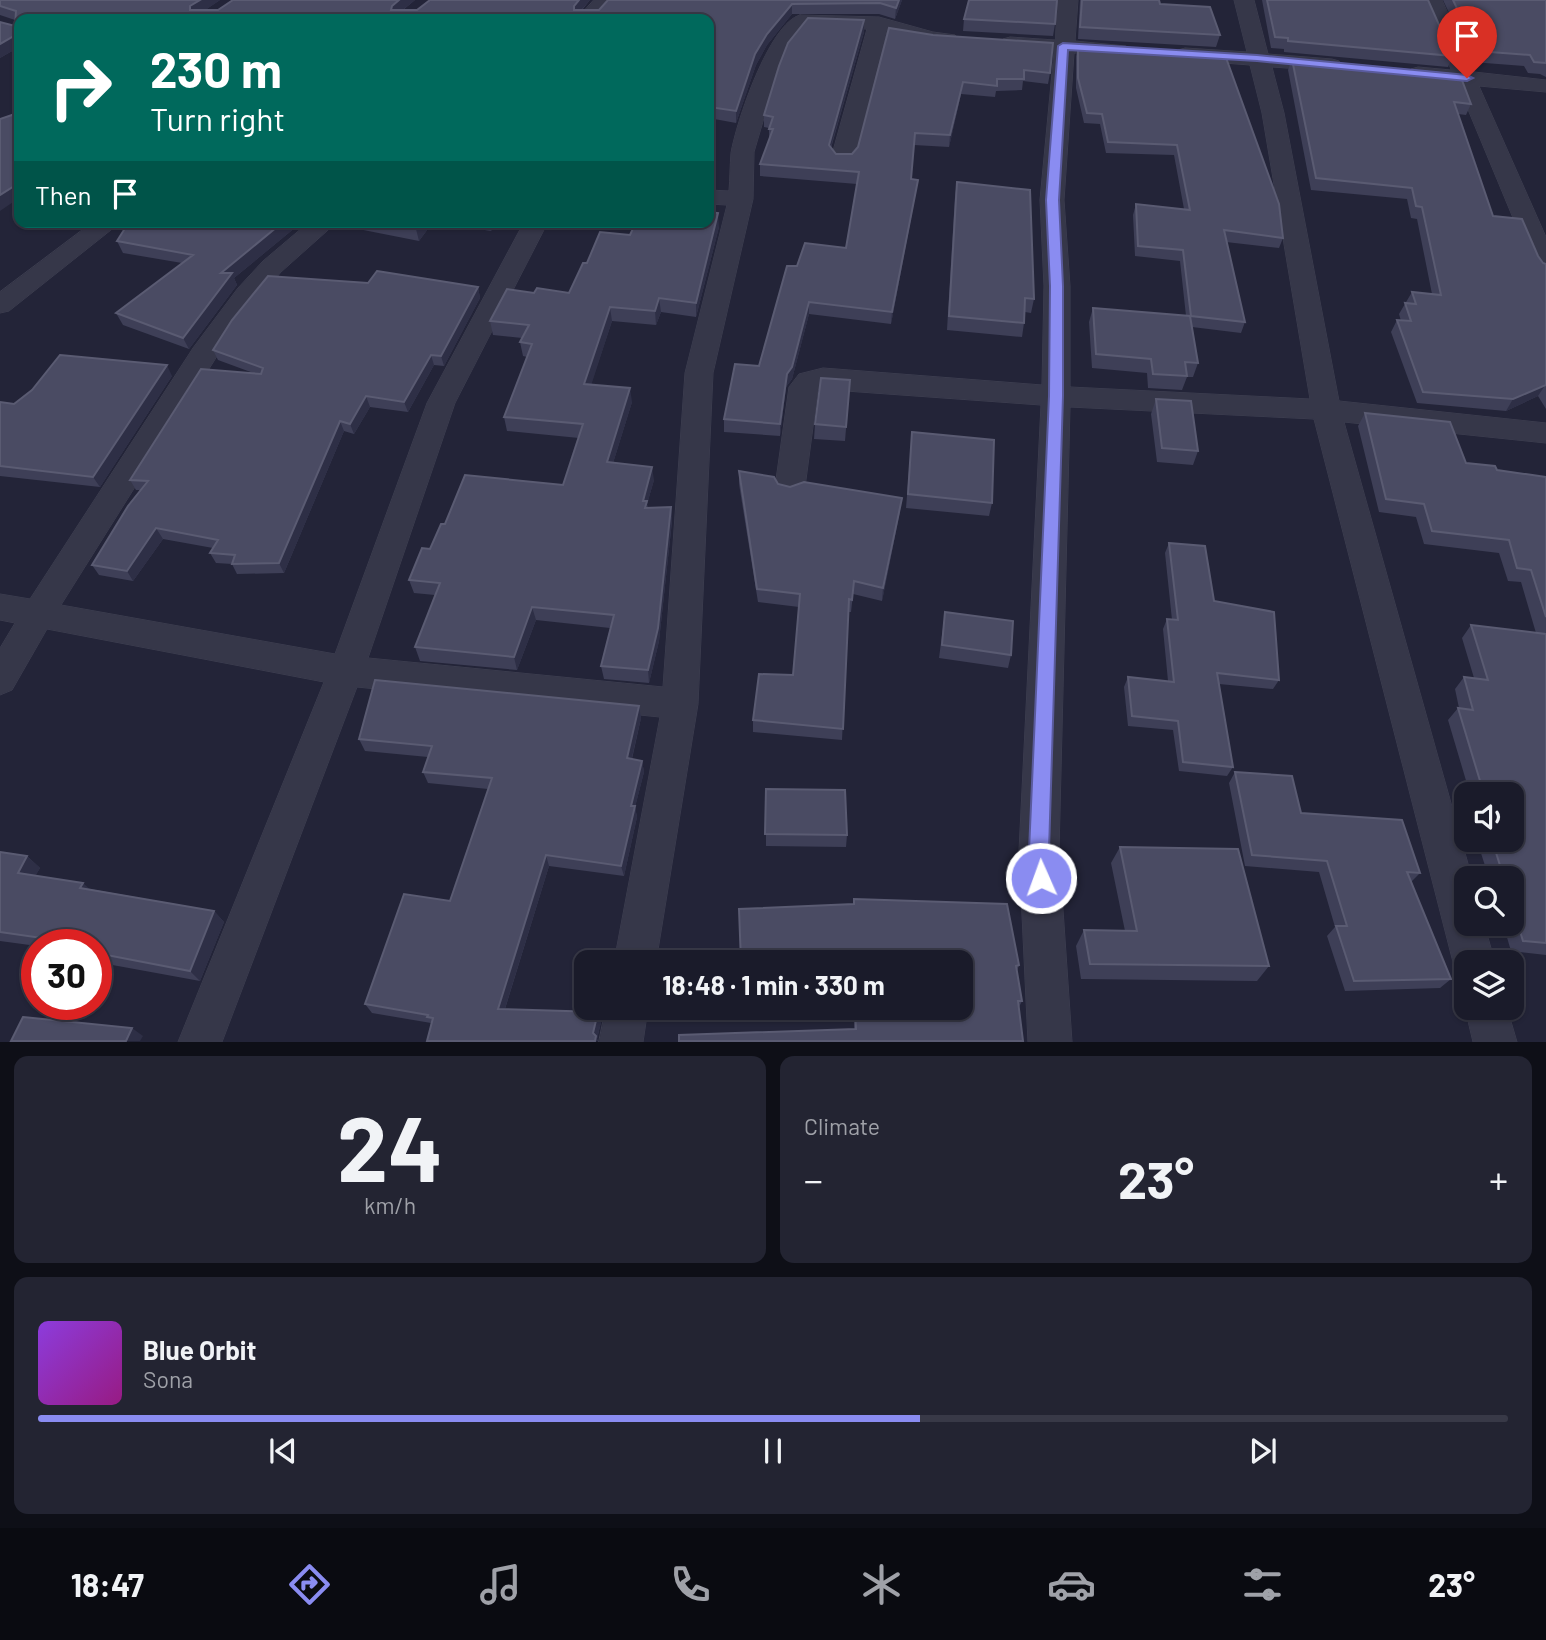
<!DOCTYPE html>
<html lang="en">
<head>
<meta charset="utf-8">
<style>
	:root { --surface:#1a1b2a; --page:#232432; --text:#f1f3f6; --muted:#9fa1a8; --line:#383947; --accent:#8a8cf1 }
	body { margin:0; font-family:Barlow,sans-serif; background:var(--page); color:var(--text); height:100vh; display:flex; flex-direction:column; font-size:26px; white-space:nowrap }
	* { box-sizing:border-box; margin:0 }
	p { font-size:23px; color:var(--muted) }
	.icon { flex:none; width:38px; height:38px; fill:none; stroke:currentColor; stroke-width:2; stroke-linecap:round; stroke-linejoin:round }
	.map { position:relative; height:1042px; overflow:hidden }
	.panel { display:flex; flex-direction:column; gap:14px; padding:14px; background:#0e0f17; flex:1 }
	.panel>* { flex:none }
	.hud { position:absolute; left:14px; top:14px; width:700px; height:214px; border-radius:14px; box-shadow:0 2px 5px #0004,0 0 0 2px var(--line); background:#00695c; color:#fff; overflow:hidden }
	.tools { position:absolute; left:1454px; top:782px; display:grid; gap:14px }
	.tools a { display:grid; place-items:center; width:70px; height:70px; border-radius:14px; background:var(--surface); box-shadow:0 2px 5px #0004,0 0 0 2px var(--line); font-size:35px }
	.speed { position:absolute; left:21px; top:929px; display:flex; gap:14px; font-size:35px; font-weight:700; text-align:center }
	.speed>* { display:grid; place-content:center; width:91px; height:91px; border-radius:50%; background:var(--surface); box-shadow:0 2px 5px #0004,0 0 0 2px var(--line); line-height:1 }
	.speed .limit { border:10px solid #d22; background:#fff; color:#111 }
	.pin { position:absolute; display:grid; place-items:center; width:60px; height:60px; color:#fff; margin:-72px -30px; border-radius:50% 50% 50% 0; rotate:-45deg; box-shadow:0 0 7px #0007 }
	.pin .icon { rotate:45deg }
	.me { position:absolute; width:77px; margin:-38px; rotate:358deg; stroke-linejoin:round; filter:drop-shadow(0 0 5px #0008) }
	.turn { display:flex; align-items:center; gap:24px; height:147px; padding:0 21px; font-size:32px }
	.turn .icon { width:91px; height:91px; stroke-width:2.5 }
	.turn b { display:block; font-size:49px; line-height:60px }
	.then { display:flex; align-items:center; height:66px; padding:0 21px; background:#0003; gap:14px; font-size:26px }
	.big { font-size:52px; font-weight:700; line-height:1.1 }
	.panel .widget { flex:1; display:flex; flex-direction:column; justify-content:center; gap:10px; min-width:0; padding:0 24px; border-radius:14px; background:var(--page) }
	.panel .dial { align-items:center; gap:0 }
	.dial b { font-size:91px; line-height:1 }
	.song { display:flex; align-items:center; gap:21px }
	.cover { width:84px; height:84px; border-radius:10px; background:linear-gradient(135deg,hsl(270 70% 55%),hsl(310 70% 35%)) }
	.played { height:7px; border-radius:4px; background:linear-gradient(90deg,var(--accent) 60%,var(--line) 60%) }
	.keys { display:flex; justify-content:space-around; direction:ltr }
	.heat { display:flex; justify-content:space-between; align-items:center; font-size:38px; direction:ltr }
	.panel .tiles { flex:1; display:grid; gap:14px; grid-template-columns:1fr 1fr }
	.widget:last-child { grid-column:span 2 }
	.trip { position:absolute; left:574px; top:950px; width:399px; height:70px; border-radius:14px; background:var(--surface); box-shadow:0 2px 5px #0004,0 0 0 2px var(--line); font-weight:700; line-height:70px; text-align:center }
	.dock { display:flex; height:112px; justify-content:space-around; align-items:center; background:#0a0b11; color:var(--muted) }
	.dock .icon { width:49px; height:49px }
	.dock .active { color:var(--accent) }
	.dock b { font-size:32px; color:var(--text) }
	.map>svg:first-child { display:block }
</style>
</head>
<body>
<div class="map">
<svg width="1546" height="1042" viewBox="0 0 1546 1042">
	<rect width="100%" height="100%" fill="#232438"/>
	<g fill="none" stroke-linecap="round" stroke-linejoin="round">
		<defs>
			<path id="street" d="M594 0H615L598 19H577Z
				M1058 0H1078L1075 41 1126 46 1129 50 1126 54 1074 53 1064 200 1070 286V387L1310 399 1262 113 1250 65 1185 60 1178 58 1175 54 1178 50 1185 48 1247 52 1234 0H1254L1268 54 1332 59 1339 61 1342 65 1339 69 1332 71 1272 67 1284 113 1339 401 1546 423V443L1344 422 1472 878H1466V924H1484L1495 962H1466V980L1459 977 1453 962 1314 419 1070 407 1059 851 1072 1042H1028L1019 851 1041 405 818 389 805 487 801 495 790 498 779 495 775 487 789 387 799 374 823 368 1042 385 1044 286 1040 200 1054 52 1003 47 1000 43 1003 39 1010 37 1055 40Z
				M1422 0H1442L1474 72 1546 80V92L1479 86 1546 237V274L1537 272 1533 266 1457 83 1411 77 1407 73 1411 69 1418 67 1451 70Z
				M800 15 879 17 933 32 955 35 958 39 955 43C933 49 908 38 887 31L855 158 851 163H835L831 158 867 29 806 27 786 53 776 77 754 152 753 199 713 373 698 704 656 962H614L660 717 357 687 222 1042H178L324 682 47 629 12 690 0 695V648L15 623 0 620V594L30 599 193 348 238 288 263 261 309 222H337L281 272 234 329 61 605 335 654 427 403 524 222H548L455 403 368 658 663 687 685 373 727 205 709 204V190L729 191C730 179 730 165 731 153 736 123 769 23 800 15Z
				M93 222H121L9 311 0 313V292Z
				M1466 1003V1008H1507L1517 1042H1473L1465 1008Z
				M606 1008H648L643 1042H599Z"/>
		</defs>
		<use href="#street" stroke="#3f4052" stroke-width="1"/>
		<use href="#street" fill="#363749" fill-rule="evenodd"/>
	</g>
	<path fill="#3e3f57" d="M0 0H220L205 10H218L233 0H415L403 10H417L430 0H590L582 10 902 0 895 19 879 14H792L767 45 756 65 736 123 709 118V19H19V47L0 58V22L15 26V20L0 15Z
		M1080 0H1159L1160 4 1220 35 1216 47 1078 39Z
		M1262 0H1428L1453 56 1448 67 1284 52V49L1271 48Z
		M1443 0H1546V77L1540 74 1528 73 1524 66 1472 62Z
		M964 19 1055 24 1053 36 963 31Z
		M864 20V32L831 148 836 154H852L858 147 889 28 1050 73 1048 84 1023 81 1022 90 996 91 995 97 961 94 949 147 914 145 911 179 918 180 916 192 891 324 809 314 792 379 786 387 780 436 724 432V419L759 366 797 266 846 248 857 184 760 176V164L769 140V128L764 127V115Z
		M1078 46 1283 238 1279 248 1226 242 1245 322 1241 333 1192 327 1198 363 1193 377H1187L1182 390 1148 388 1147 373 1092 368 1089 322 1093 308 1186 316 1180 261 1135 256 1133 215 1136 204 1184 209 1174 155 1106 153 1100 124 1084 123 1076 88V56Z
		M1292 59 1471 104 1466 115 1458 114 1493 216 1538 256 1543 263 1546 264V409L1538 396 1506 411 1417 403 1391 332 1397 320 1401 321 1399 314 1412 292 1432 294 1417 219 1411 218 1407 199 1311 190 1288 70Z
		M957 182 1034 299 1031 313 1025 312 1024 323 1022 337 947 330 955 196Z
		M129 222H302L234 278 237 285 189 349 123 325 116 313 182 263 123 253 117 241Z
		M337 222H497L491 231 433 222 419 241 338 225Z
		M719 227 696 317 661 312 656 325 612 321 591 384 632 402 613 463 654 480 647 504 648 508 671 507 672 521 659 641 649 683 604 679 601 666 610 628 536 620 517 670 420 661 415 647 435 595 414 593 409 580 430 549 445 524 563 485 579 438 507 431 504 417 527 357 523 356 520 342 522 338 493 335 490 321 534 293H569L587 263 630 235Z
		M368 283 478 287 480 298 444 366 434 365 408 412 370 407 354 434 344 431 284 573 237 574 232 564 216 563 210 553 213 548 163 539 133 581 99 575 92 565 140 490H136L130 480 256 374 218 360 213 350Z
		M172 376 100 487 0 476V402L14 404 32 390Z
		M850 380 845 441 814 439 815 424Z
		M1156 399 1198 451 1193 465 1157 462 1151 414Z
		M1365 413 1466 463 1497 470 1546 477V955L1511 951 1503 924H1512V878H1489L1478 844 1482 840H1512V794H1470L1448 720 1458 708H1459L1455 689 1464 677 1474 678 1462 638 1471 625 1536 633 1521 582 1508 581 1499 553 1424 544 1416 517 1379 512 1358 426Z
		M912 432 992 503 989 516 906 508Z
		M739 471 790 487 900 511 882 601 853 594 851 612H848L842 740 753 732V720L793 675 799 607 758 602 739 484Z
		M1169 543 1214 601 1279 680 1273 689 1219 684 1233 767 1227 776 1179 771 1173 730 1128 726 1124 687 1128 677 1168 681 1163 629 1167 619 1172 620 1165 553Z
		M945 612 1011 655 1008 668 939 658Z
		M639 706 641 718 632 759 642 761 644 772 635 807 637 817 624 876 549 866 505 1009 601 1022 597 1039 598 1041H427L431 1023 372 1013 365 1004 450 901 488 789 428 783 423 772 428 757 365 751 359 739Z
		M1235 772 1301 813 1420 873 1411 882 1451 979 1440 988 1345 991 1327 936 1335 927 1319 872 1245 866 1229 783Z
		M766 789 847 835 846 847 766 846Z
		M1120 847 1269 966 1257 981 1081 979 1076 946 1084 930 1125 931 1111 863Z
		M0 852 27 856 40 868 35 876 90 889 214 911 224 922 200 981 96 962V945H37V946L0 941Z
		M854 899 1019 965 1017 971 1022 1001 1019 1007 854 1029V1008H961L854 904Z"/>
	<path fill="#2e2f46" d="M200 0H220L195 17 190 10V6Z
		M399 0H415L394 17 391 10 392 6Z
		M579 0H590L575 17 574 6Z
		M899 0H902L895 19 896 8Z
		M792 4V14L767 45 756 65 736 123V111L755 54 767 34Z
		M50 15 52 19H43Z
		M864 20V32L828 157 829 145Z
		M19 33V47L0 58V44Z
		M963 82 961 94 949 147 950 135Z
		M918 180 916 192 891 324 892 312Z
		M19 183V198L0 211V195Z
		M718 213 719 227 696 317V303Z
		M283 222H302L234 278 237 285 189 349 183 338 221 273Z
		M422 222H433L419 241 416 229Z
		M489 222H497L491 231Z
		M478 287 480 298 444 366 441 356Z
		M659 298 661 312 656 325 655 311Z
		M809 302V314L792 379 786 387 780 436V424L787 374Z
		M610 307 612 321 587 398 584 384Z
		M431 355 434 365 408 412 404 402Z
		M167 365 172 376 100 487 93 477Z
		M1546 384 1538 396 1506 411 1513 399Z
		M630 388 632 402 609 476 607 462Z
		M366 396 370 407 354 434 350 424Z
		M340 421 344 431 284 573 279 563Z
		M652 467 654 480 647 504 649 515 647 522 643 501Z
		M902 498 900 511 882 601 883 588Z
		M671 507 672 521 659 641 649 683 648 670Z
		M156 528 163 539 133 581 127 571Z
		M532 607 536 620 517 670 514 657Z
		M639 706 641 718 629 770 627 758Z
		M642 761 644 772 635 807 637 817 624 876 621 866 631 806Z
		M546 855 549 866 502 1018 498 1009Z
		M27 856 40 868 30 885 18 873Z
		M83 883 95 894 80 888Z
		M214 911 224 922 200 981 190 971Z
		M598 1012 601 1022 597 1039 598 1041H595L593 1033Z
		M132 1028 143 1036 140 1041H126Z"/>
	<path fill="#4a4b63" stroke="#5a5b72" stroke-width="2" d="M0 0H200L190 6V10H218L233 0H399L392 6 391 10H417L430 0H579L574 6V10H599L608 0H899L896 8 880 3 792 4 767 34 755 54 736 111 709 107V19H67L50 15 43 19H19V33L0 44V22L15 26 16 11 0 6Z
		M969 0H1057L1055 24 964 19Z
		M1082 0H1159L1160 4 1210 7 1220 35 1080 27Z
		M1267 0H1428L1453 56 1288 41V38L1275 37Z
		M1453 0H1546V63L1534 62 1530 55 1477 51Z
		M808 18 864 20 829 145 836 154H852L858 147 889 28 933 35 1053 43 1050 73 1024 70V79H997V86L963 82 950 135 915 133 911 179 918 180 892 312 809 302 792 367 787 374 780 424 724 419 735 364 759 366 787 266H797L805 243 846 248 859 172 760 164 773 129H769L773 117 764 115 779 66 788 43Z
		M1078 46 1225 55 1279 204 1283 238 1224 230 1245 322 1191 316 1183 250 1138 246 1136 204 1190 210 1177 145 1108 142 1102 114 1087 113 1078 78Z
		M1292 59 1460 75 1471 104 1454 102 1493 216 1522 219 1538 256 1543 263 1546 264V385L1513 399 1423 392 1397 320 1411 321 1405 303 1416 304 1412 292 1441 295 1422 207 1416 206 1412 188 1316 178Z
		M19 110V183L0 195V119L12 115Z
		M957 182 1030 190 1034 299 1025 298 1024 323 949 316Z
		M709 212 718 213 696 303 659 298 655 311 610 307 584 384 630 388 607 462 652 467 643 501H647L645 508 671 507 658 628 648 670 601 666 614 615 532 607 514 657 415 647 440 583 409 580 422 548 430 549 441 524H445L465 475 563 485 583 424 504 417 532 344 520 342 529 325 490 321 507 289 534 293 537 288 569 293 583 263H587L600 232 630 235 636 222H709Z
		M129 222H283L221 273H232L183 338 116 313 193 255 117 241Z
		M381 222H422L416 229Z
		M377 271 478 287 441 356 431 355 404 402 366 396 350 424 340 421 279 563 232 564 235 555 210 553 218 540 156 528 127 571 92 565 128 506 148 481 130 480 201 369 261 374 263 368 213 350 232 320 268 276 368 283Z
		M1093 308 1190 316 1198 363 1185 362 1187 376 1153 374 1151 359 1096 354Z
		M60 355 167 365 93 477 0 466V402L14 404 32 390Z
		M821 378 850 380 846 427 815 424Z
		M1156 399 1191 401 1198 451 1162 448Z
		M1365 413 1450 422 1466 463 1495 466 1497 470 1546 477V617L1531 570 1517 568 1509 540 1432 531 1424 504 1386 499Z
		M912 432 994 440 992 503 908 494Z
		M739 471 774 477 778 484 790 487 804 482 902 498 883 588 854 581 852 600 849 599 843 729 753 720 759 674 793 675 800 594 757 589Z
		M1169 543 1205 546 1214 601 1274 612 1279 680 1217 673 1233 767 1183 762 1178 721 1132 716 1128 677 1174 682 1167 619 1178 620Z
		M945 612 1013 621 1011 655 942 645Z
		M1471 625 1546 634V943L1523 941 1512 905V878H1504L1492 840H1512V794H1484L1458 708 1473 710 1464 677 1488 680Z
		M375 680 639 706 627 758 642 761 631 806H635L621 866 546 855 498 1009 598 1012 593 1033 596 1036 595 1041H427L433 1018 427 1017 428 1015 365 1004 404 894 450 901 492 778 423 772 432 746 359 739Z
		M1235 772 1292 776 1301 813 1402 820 1420 873 1407 872 1451 979 1354 981 1336 926H1347L1327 861 1252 855Z
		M766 789 845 790 847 835 765 834Z
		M1120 847 1238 849 1269 966 1090 964 1084 930 1137 931Z
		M0 852 27 856 18 873 83 883 80 888 214 911 190 971 96 953V945H84V944L0 932Z
		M854 899 1007 904 1019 965 1016 966 1022 1001H1018L1023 1041H679V1035L856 1029 855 1008H961V962H741L739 909 854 904Z
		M23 1017 132 1028 126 1041H11Z"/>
	<path fill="#8a8cf1" stroke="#5a5b9d" stroke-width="2" d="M1063 43 1257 55 1467 75 1473 78 1467 81 1257 61 1068 50 1059 200 1063 286V396L1049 851 1051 878 1048 885 1041 888 1033 885 1029 851 1049 396 1050 286 1046 200 1058 46Z"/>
</svg>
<div class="tools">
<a><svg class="icon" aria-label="sound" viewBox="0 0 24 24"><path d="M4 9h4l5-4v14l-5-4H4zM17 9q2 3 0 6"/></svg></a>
<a><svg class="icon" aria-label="search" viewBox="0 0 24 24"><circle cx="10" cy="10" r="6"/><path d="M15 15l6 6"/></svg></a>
<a><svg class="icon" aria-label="layers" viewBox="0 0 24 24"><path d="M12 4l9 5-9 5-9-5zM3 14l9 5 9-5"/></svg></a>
</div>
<div class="speed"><div class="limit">30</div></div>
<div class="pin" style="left:1467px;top:78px;background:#d93025"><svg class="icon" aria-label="arrive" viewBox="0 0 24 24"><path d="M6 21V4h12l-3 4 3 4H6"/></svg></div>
<svg class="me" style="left:1041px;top:878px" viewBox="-20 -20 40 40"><circle r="17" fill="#8a8cf1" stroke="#fff" stroke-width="3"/><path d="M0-11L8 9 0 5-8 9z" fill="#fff"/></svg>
<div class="trip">18:48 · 1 min · 330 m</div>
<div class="hud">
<div class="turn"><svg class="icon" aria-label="right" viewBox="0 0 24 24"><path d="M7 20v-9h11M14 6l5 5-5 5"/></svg><div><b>230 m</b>Turn right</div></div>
<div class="then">Then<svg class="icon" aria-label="arrive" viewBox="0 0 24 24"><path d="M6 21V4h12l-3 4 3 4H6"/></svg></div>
</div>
</div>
<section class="panel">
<div class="tiles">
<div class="widget dial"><b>24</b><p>km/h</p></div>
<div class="widget"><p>Climate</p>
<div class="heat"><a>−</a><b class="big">23°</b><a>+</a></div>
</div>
<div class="widget">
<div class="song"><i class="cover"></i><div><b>Blue Orbit</b><p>Sona</p></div></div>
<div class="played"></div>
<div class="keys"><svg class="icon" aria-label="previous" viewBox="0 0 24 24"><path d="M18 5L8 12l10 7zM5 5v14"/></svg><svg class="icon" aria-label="pause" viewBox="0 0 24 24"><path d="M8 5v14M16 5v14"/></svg><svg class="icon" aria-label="next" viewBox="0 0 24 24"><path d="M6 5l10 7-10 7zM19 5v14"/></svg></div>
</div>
</div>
</section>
<nav class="dock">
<b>18:47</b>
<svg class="icon active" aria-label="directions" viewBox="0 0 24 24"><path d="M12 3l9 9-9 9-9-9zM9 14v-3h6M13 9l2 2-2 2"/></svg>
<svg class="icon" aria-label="music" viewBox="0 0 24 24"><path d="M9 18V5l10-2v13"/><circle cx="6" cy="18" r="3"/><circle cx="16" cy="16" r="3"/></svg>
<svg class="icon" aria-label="phone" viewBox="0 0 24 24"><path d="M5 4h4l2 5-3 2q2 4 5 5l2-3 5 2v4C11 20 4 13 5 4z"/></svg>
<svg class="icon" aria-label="climate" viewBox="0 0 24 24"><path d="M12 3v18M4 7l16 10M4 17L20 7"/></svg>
<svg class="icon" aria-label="car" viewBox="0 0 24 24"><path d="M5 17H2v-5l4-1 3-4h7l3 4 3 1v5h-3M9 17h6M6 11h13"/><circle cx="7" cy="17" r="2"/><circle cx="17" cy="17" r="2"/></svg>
<svg class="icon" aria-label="filters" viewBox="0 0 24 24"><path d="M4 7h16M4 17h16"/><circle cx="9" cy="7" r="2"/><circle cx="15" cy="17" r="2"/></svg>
<b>23°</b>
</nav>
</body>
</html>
